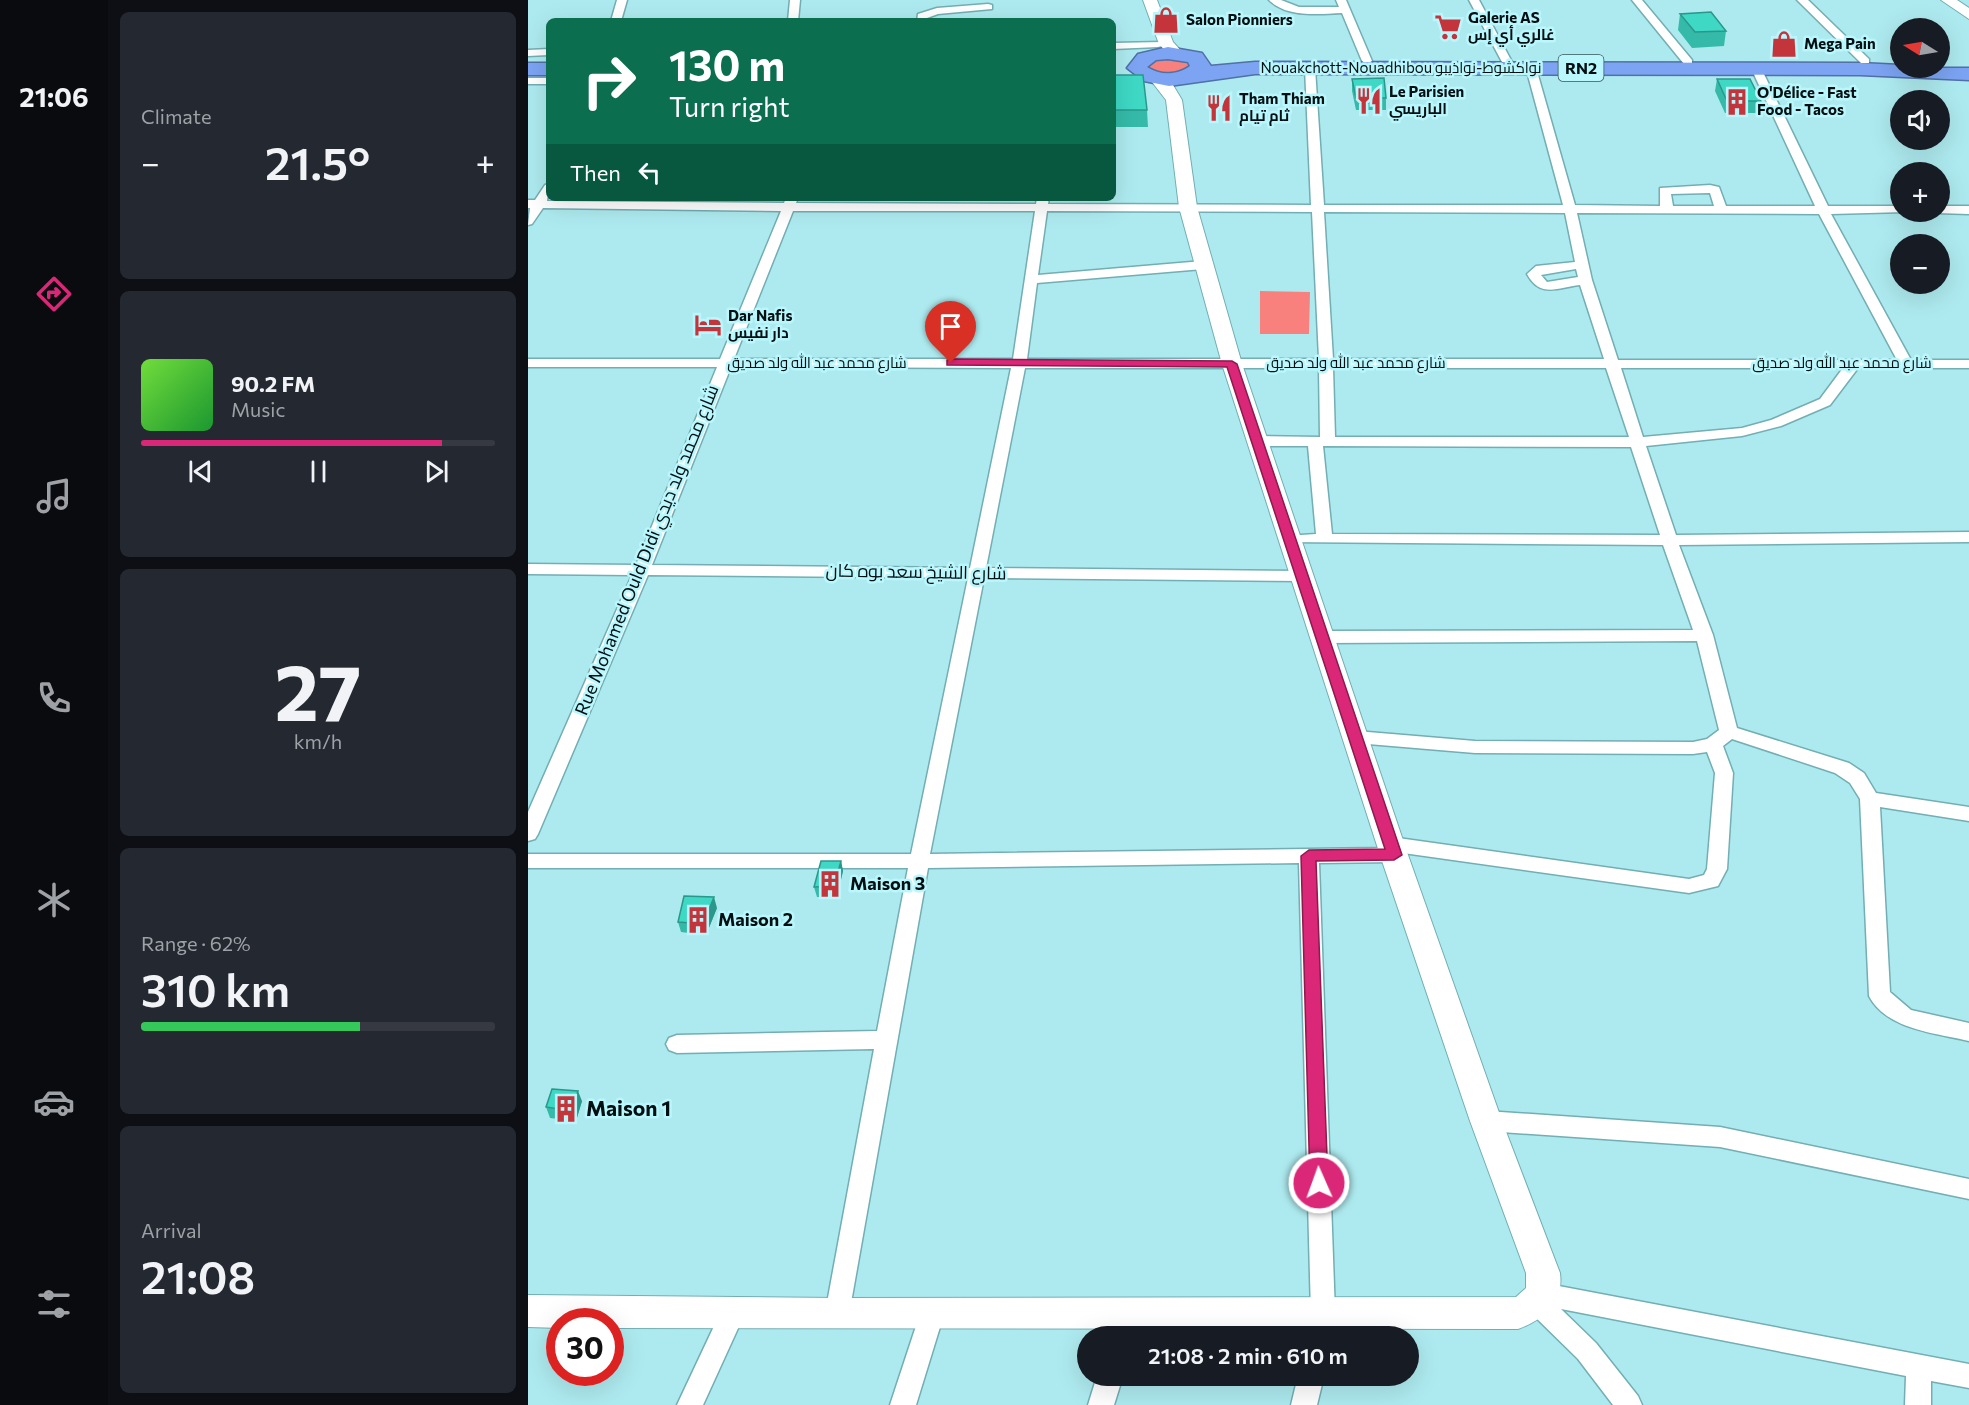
<!DOCTYPE html>
<html lang="en">
<head>
<meta charset="utf-8">
<style>
	:root { --surface:#171b24; --page:#242831; --text:#f1f3f6; --muted:#9ea1a6; --line:#363941; --accent:#db2777 }
	body { margin:0; font-family:Commissioner,Cairo,sans-serif; background:var(--page); color:var(--text); height:100vh; display:flex; flex-direction:column; font-size:22px; white-space:nowrap }
	* { box-sizing:border-box; margin:0 }
	p { font-size:20px; color:var(--muted) }
	.icon { flex:none; width:33px; height:33px; fill:none; stroke:currentColor; stroke-width:2; stroke-linecap:round; stroke-linejoin:round }
	.map { position:relative; flex:1; overflow:hidden }
	.side { display:flex; flex-direction:column; gap:12px; padding:12px; background:#0d0f14; width:420px }
	.side>* { flex:none }
	.hud { position:absolute; left:18px; top:18px; width:570px; height:183px; border-radius:9px; box-shadow:0 6px 24px #0002; background:#0b6e4f; color:#fff; overflow:hidden }
	.needle { width:39px; rotate:281deg }
	.controls { position:absolute; left:1362px; top:18px; display:grid; gap:12px }
	.controls a { display:grid; place-items:center; width:60px; height:60px; border-radius:50%; background:var(--surface); box-shadow:0 6px 24px #0002; font-size:30px }
	.speed { position:absolute; left:18px; top:1308px; display:flex; gap:12px; font-size:30px; font-weight:700; text-align:center }
	.speed>* { display:grid; place-content:center; width:78px; height:78px; border-radius:50%; background:var(--surface); box-shadow:0 6px 24px #0002; line-height:1 }
	.speed .limit { border:9px solid #d22; background:#fff; color:#111 }
	.pin { position:absolute; display:grid; place-items:center; width:51px; height:51px; color:#fff; margin:-62px -26px; border-radius:50% 50% 50% 0; rotate:-45deg; box-shadow:0 0 6px #0007 }
	.pin .icon { rotate:45deg }
	.me { position:absolute; width:66px; margin:-33px; rotate:358deg; stroke-linejoin:round; filter:drop-shadow(0 0 4px #0008) }
	.turn { display:flex; align-items:center; gap:21px; height:126px; padding:0 24px; font-size:27px }
	.turn .icon { width:78px; height:78px; stroke-width:2.5 }
	.turn b { display:block; font-size:42px; line-height:51px }
	.then { display:flex; align-items:center; height:57px; padding:0 24px; background:#0003; gap:12px; font-size:22px }
	.big { font-size:45px; font-weight:600; line-height:1.1 }
	.side .card { flex:1; display:flex; flex-direction:column; justify-content:center; gap:9px; min-width:0; padding:0 21px; border-radius:9px; background:var(--page) }
	.side .dial { align-items:center; gap:0 }
	.dial b { font-size:78px; line-height:1 }
	.song { display:flex; align-items:center; gap:18px }
	.cover { width:72px; height:72px; border-radius:9px; background:linear-gradient(135deg,hsl(100 70% 55%),hsl(130 70% 35%)) }
	.played { height:6px; border-radius:3px; background:linear-gradient(90deg,var(--accent) 85%,var(--line) 85%) }
	.keys { display:flex; justify-content:space-around; direction:ltr }
	.heat { display:flex; justify-content:space-between; align-items:center; font-size:33px; direction:ltr }
	.charge { height:9px; border-radius:4px; background:linear-gradient(90deg,#34c759 62%,var(--line) 0) }
	.trip { position:absolute; left:549px; top:1326px; width:342px; height:60px; border-radius:30px; background:var(--surface); box-shadow:0 6px 24px #0002; font-weight:600; line-height:60px; text-align:center }
	main { display:flex; flex:1; min-height:0 }
	.tabs { display:flex; flex-direction:column; width:108px; justify-content:space-around; align-items:center; background:#090b0e; color:var(--muted) }
	.tabs .icon { width:42px; height:42px }
	.tabs .on { color:var(--accent) }
	.tabs b { font-size:27px; color:var(--text) }
	.map>svg:first-child { display:block }
</style>
</head>
<body>
<main>
<nav class="tabs">
<b>21:06</b>
<svg class="icon on" aria-label="directions" viewBox="0 0 24 24"><path d="M12 3l9 9-9 9-9-9zM9 14v-3h6M13 9l2 2-2 2"/></svg>
<svg class="icon" aria-label="music" viewBox="0 0 24 24"><path d="M9 18V5l10-2v13"/><circle cx="6" cy="18" r="3"/><circle cx="16" cy="16" r="3"/></svg>
<svg class="icon" aria-label="phone" viewBox="0 0 24 24"><path d="M5 4h4l2 5-3 2q2 4 5 5l2-3 5 2v4C11 20 4 13 5 4z"/></svg>
<svg class="icon" aria-label="climate" viewBox="0 0 24 24"><path d="M12 3v18M4 7l16 10M4 17L20 7"/></svg>
<svg class="icon" aria-label="car" viewBox="0 0 24 24"><path d="M5 17H2v-5l4-1 3-4h7l3 4 3 1v5h-3M9 17h6M6 11h13"/><circle cx="7" cy="17" r="2"/><circle cx="17" cy="17" r="2"/></svg>
<svg class="icon" aria-label="filters" viewBox="0 0 24 24"><path d="M4 7h16M4 17h16"/><circle cx="9" cy="7" r="2"/><circle cx="15" cy="17" r="2"/></svg>
</nav>
<section class="side">
<div class="card"><p>Climate</p>
<div class="heat"><a>−</a><b class="big">21.5°</b><a>+</a></div>
</div>
<div class="card">
<div class="song"><i class="cover"></i><div><b>90.2 FM</b><p>Music</p></div></div>
<div class="played"></div>
<div class="keys"><svg class="icon" aria-label="previous" viewBox="0 0 24 24"><path d="M18 5L8 12l10 7zM5 5v14"/></svg><svg class="icon" aria-label="pause" viewBox="0 0 24 24"><path d="M8 5v14M16 5v14"/></svg><svg class="icon" aria-label="next" viewBox="0 0 24 24"><path d="M6 5l10 7-10 7zM19 5v14"/></svg></div>
</div>
<div class="card dial"><b>27</b><p>km/h</p></div>
<div class="card"><p>Range · 62%</p><b class="big">310 km</b><div class="charge"></div></div>
<div class="card"><p>Arrival</p><b class="big">21:08</b></div>
</section>
<div class="map">
<svg width="1441" height="1405" viewBox="0 0 1441 1405">
	<rect width="100%" height="100%" fill="#adeaef"/>
	<path fill="#f9817d" d="M638 56 668 64 644 76 617 69 619 62Z
		M732 291 782 292 781 334H732Z"/>
	<g fill="none" stroke-linecap="round" stroke-linejoin="round">
		<defs>
			<path id="street" d="M89 0H99L93 21H83Z
				M262 0H272L270 21H260Z
				M741 0H753L771 7H811L808 0H818L844 61 839 64 834 61 814 13C790 14 759 18 741 0Z
				M941 0H951L984 62 983 64 974 62Z
				M1104 0H1114L1164 60V64H1156Z
				M1269 0H1280L1341 59V63H1333Z
				M460 4 464 5V9L410 14 399 18V21H389L390 14 409 8Z
				M634 42V46L630 47 585 49V43Z
				M21 49V55L0 56V50Z
				M782 65 787 68 796 205H1035L998 68 1003 65 1008 68 1047 205 1132 206V188L1182 185 1191 187 1198 206H1287L1223 68 1228 65 1233 68 1300 206H1372V212H1377L1303 214 1383 360H1441V368H1330L1302 405 1253 426 1214 436 1118 446 1148 535 1441 532V542L1151 545 1185 635 1209 728 1321 763 1336 773 1348 793 1441 807V821L1352 807 1362 992 1383 1010 1441 1023V1041C1408 1033 1359 1030 1341 996L1332 799 1322 783 1307 773 1204 739 1195 746 1205 773 1199 869 1190 886 1161 893 875 853 873 860 866 862 791 863 807 1314 803 1336H779L783 1314 771 863 400 868 321 1314 318 1322 309 1326 300 1322 297 1314 346 1049 149 1053 141 1050 138 1044 141 1038 149 1035 349 1031 380 868H0V854H383L440 578 120 575 10 834 7 839 0 841V812L104 575 0 574V564L108 565 189 367H0V359H192L253 211 15 208 4 224 0 225 2 208H0V200H7L17 185 21 184 19 201 256 203 258 198H270L268 203 508 204 509 198H521L520 204 783 205 777 68ZM1182 193 1186 206H1145L1143 194ZM265 211H507L485 359H206ZM519 211 784 212 791 359H499L509 283 675 269 682 265 675 261 510 275ZM796 212 1037 213 1047 262 1008 266 999 274C1012 298 1029 288 1052 285L1076 359H805ZM1049 213 1291 214 1369 360H1090L1064 280ZM1048 269 1050 277 1019 282 1013 275ZM203 367 483 368 442 568 124 565ZM497 368H791L792 437 730 436 722 441 730 446H780L788 534 757 536 755 539 757 542 1135 545 1165 630 796 631 787 637 796 643 1169 641 1191 730 1179 739 1165 742 947 741 828 731 821 733 819 737 821 741 828 743 947 753 1165 754 1179 752 1187 773 1179 869 1176 875 1161 879 863 837 856 839 853 844 855 848 402 854 456 578 776 581 784 576 776 571 458 568ZM805 368H1078L1101 437H807ZM1093 368H1315L1292 399 1243 420 1214 428 1115 437ZM795 446 1103 447 1132 535 804 534Z
				M0 78H21V84H0Z
				M1412 206H1441V214L1408 213 1412 212Z
				M958 1111 1192 1127 1441 1179V1199L1192 1147 958 1131 950 1128 947 1121 950 1114Z
				M1015 1283 1441 1364V1388L1403 1381V1405H1377L1378 1376 1033 1309 1068 1343 1110 1396 1114 1405H1085L1050 1359 1001 1311 998 1303C1002 1293 1005 1287 1015 1283Z
				M205 1301 214 1305 217 1313 175 1405H149L196 1305Z
				M404 1302 413 1306 416 1314 388 1405H362L392 1314 395 1306Z
				M600 1302 609 1306 612 1314 605 1336H581L591 1306Z
				M569 1376H595L586 1405H560Z
				M770 1376H796L789 1405H763Z"/>
			<path id="secondary" d="M615 0H629L645 42 655 53 652 56H642L631 44Z
				M1413 0H1429L1441 8V19Z
				M629 73 642 80 654 100 669 207 714 364 880 855 974 1121 1032 1273C1036 1304 1016 1319 990 1329L82 1328V1322H32V1328L0 1327V1295L309 1298 988 1297 998 1288V1273L942 1121 852 855 694 364 651 207 638 100 621 78Z"/>
			<path id="highway" d="M640 47 674 53 683 66 727 62 1332 63 1372 65V68H1441V80L1332 75 727 74 641 86 616 81 599 68 610 54ZM640 59 660 62 662 66C649 75 633 76 619 67L628 60Z
				M0 63H21V75H0Z"/>
		</defs>
		<use href="#street" stroke="#72aeb3" stroke-width="3"/>
		<use href="#secondary" stroke="#72aeb3" stroke-width="2"/>
		<use href="#highway" stroke="#5170a4" stroke-width="3"/>
		<use href="#street" fill="#fff" fill-rule="evenodd"/>
		<use href="#secondary" fill="#fff" fill-rule="evenodd"/>
		<use href="#highway" fill="#7ca4f3" fill-rule="evenodd"/>
	</g>
	<path fill="#35baa9" d="M1152 14 1198 31 1196 46 1164 48 1150 30Z
		M585 75 619 110 620 127H585Z
		M824 79 858 98V110H828L824 91Z
		M1189 79 1233 101 1231 113H1197L1187 91Z
		M313 861 315 871 309 897H289L286 887Z
		M189 908 178 935 153 932 150 922Z
		M54 1101 48 1121 22 1118 18 1107Z"/>
	<path fill="#2b978a" d="M313 861 315 871 309 897 306 886Z
		M186 897 189 908 178 935 175 924Z
		M50 1091 54 1101 48 1121 43 1111Z"/>
	<path fill="#3ed8c5" stroke="#2b978a" stroke-width="1.5" d="M1183 12 1198 31 1167 32 1152 14Z
		M585 75H615L619 110H585Z
		M856 78 858 98H828L824 79Z
		M1189 79H1222L1233 101H1199Z
		M293 861H313L306 886 286 887Z
		M156 896 186 897 175 924 150 922Z
		M24 1089 50 1091 43 1111 18 1107Z"/>
	<path fill="#db2777" stroke="#8e194d" stroke-width="1.5" d="M423 359 704 361 709 364 874 855 866 860 788 861 800 1183 797 1188 791 1190 784 1188 782 1183 773 856 781 850 857 849 699 367 419 365V360Z"/>
	<defs>
		<symbol id="shop-bare" viewBox="-9 -9 18 18"><path d="M-5-2.5h2.3a2.7 3.5 0 0 1 5.4 0H5L5.5 6h-11ZM-1.5-2.5h3a1.5 2.3 0 0 0-3 0Z" fill="#c4343b" stroke="#baf7fd" stroke-width="2.5" paint-order="stroke"/></symbol>
		<symbol id="supermarket-bare" viewBox="-9 -9 18 18"><path d="M-6-5.5h2.5l.6 2H6L4.5 2H-2.5L-4.4-4H-6ZM-1.5 3.2a1.3 1.3 0 1 0 .1 0ZM3 3.2a1.3 1.3 0 1 0 .1 0Z" fill="#c4343b" stroke="#baf7fd" stroke-width="2.5" paint-order="stroke"/></symbol>
		<symbol id="restaurant-bare" viewBox="-9 -9 18 18"><path d="M-5-6h1v4h1v-4h1v4h1v-4h1v5L-1.5 .5V6h-2V.5L-5-1ZM5-6V6H3V1.5H1.5Q1.5-4 5-6Z" fill="#c4343b" stroke="#baf7fd" stroke-width="2.5" paint-order="stroke"/></symbol>
		<symbol id="building-bare" viewBox="-9 -9 18 18"><path d="M-4-6H4V6H1V3H-1V6H-4ZM-2.5-4.3h1.7v1.8h-1.7ZM.8-4.3h1.7v1.8H.8ZM-2.5-1h1.7V.8h-1.7ZM.8-1h1.7V.8H.8Z" fill="#c4343b" stroke="#baf7fd" stroke-width="2.5" paint-order="stroke"/></symbol>
		<symbol id="hotel-bare" viewBox="-9 -9 18 18"><path d="M-6-4.5h1.5V1H6V5H4.5V3h-9V5H-6ZM-4 0a1.8 1.8 0 1 1 3.6 0ZM.5 0V-2.5h3Q6-2.5 6 0Z" fill="#c4343b" stroke="#baf7fd" stroke-width="2.5" paint-order="stroke"/></symbol>
	</defs>
	<g fill-rule="evenodd">
		<use href="#shop-bare" x="619" y="1" width="38" height="38"/>
		<use href="#supermarket-bare" x="901" y="8" width="38" height="38"/>
		<use href="#shop-bare" x="1237" y="25" width="38" height="38"/>
		<use href="#restaurant-bare" x="822" y="82" width="38" height="38"/>
		<use href="#building-bare" x="1190" y="83" width="38" height="38"/>
		<use href="#restaurant-bare" x="672" y="89" width="38" height="38"/>
		<use href="#hotel-bare" x="161" y="306" width="38" height="38"/>
		<use href="#building-bare" x="283" y="865" width="38" height="38"/>
		<use href="#building-bare" x="151" y="901" width="38" height="38"/>
		<use href="#building-bare" x="19" y="1090" width="38" height="38"/>
	</g>
	<g text-anchor="middle" stroke-width="5" stroke-linejoin="round" paint-order="stroke">
		<g font-size="15" font-weight="bold" fill="#001012" stroke="#baf7fd" text-anchor="start">
			<text x="940" y="23">Galerie AS<tspan x="940" dy="17">غالري أي إس</tspan></text>
			<text x="658" y="25">Salon Pionniers</text>
			<text x="1276" y="49">Mega Pain</text>
			<text x="861" y="97">Le Parisien<tspan x="861" dy="17">الباريسي</tspan></text>
			<text x="1229" y="98">O'Délice - Fast<tspan x="1229" dy="17">Food - Tacos</tspan></text>
			<text x="711" y="104">Tham Thiam<tspan x="711" dy="17">ثام تيام</tspan></text>
			<text x="200" y="321">Dar Nafis<tspan x="200" dy="17">دار نفيس</tspan></text>
		</g>
		<g font-size="15" fill="#001012" stroke="#baf7fd">
			<text x="873" y="73">Nouakchott-Nouadhibou نواكشوط-نواذيبو</text>
			<text x="289" y="368">شارع محمد عبد الله ولد صديق</text>
			<text x="828" y="368">شارع محمد عبد الله ولد صديق</text>
			<text x="1314" y="368">شارع محمد عبد الله ولد صديق</text>
		</g>
		<rect fill="#baf7fd" stroke="#385558" stroke-width="1.5" x="1030.5" y="55" width="45" height="26" rx="4.5"/>
		<g font-size="16" font-weight="bold" fill="#001012">
			<text x="1053" y="74">RN2</text>
		</g>
		<g font-size="18" fill="#001012" stroke="#baf7fd">
			<text transform="translate(119 550) rotate(-68)" y="6">Rue Mohamed Ould Didi شارع محمد ولد ديدي</text>
			<text transform="translate(388 572) rotate(1)" y="6">شارع الشيخ سعد بوه كان</text>
		</g>
		<g font-size="18" font-weight="bold" fill="#001012" stroke="#baf7fd" text-anchor="start">
			<text x="322" y="890">Maison 3</text>
			<text x="190" y="926">Maison 2</text>
		</g>
		<g font-size="21" font-weight="bold" fill="#001012" stroke="#baf7fd" text-anchor="start">
			<text x="58" y="1116">Maison 1</text>
		</g>
	</g>
</svg>
<div class="controls">
<a><svg class="needle" viewBox="-14 -14 28 28"><path d="M0-13l5 13h-10z" fill="#e53935"/><path d="M0 13l5-13h-10z" fill="#9ea1a6"/></svg></a>
<a><svg class="icon" aria-label="sound" viewBox="0 0 24 24"><path d="M4 9h4l5-4v14l-5-4H4zM17 9q2 3 0 6"/></svg></a>
<a>+</a>
<a>−</a>
</div>
<div class="speed"><div class="limit">30</div></div>
<div class="pin" style="left:423px;top:363px;background:#d93025"><svg class="icon" aria-label="arrive" viewBox="0 0 24 24"><path d="M6 21V4h12l-3 4 3 4H6"/></svg></div>
<svg class="me" style="left:791px;top:1183px" viewBox="-20 -20 40 40"><circle r="17" fill="#db2777" stroke="#fff" stroke-width="3"/><path d="M0-11L8 9 0 5-8 9z" fill="#fff"/></svg>
<div class="trip">21:08 · 2 min · 610 m</div>
<div class="hud">
<div class="turn"><svg class="icon" aria-label="right" viewBox="0 0 24 24"><path d="M7 20v-9h11M14 6l5 5-5 5"/></svg><div><b>130 m</b>Turn right</div></div>
<div class="then">Then<svg class="icon" aria-label="left" viewBox="0 0 24 24"><path d="M17 20v-9H6M10 6l-5 5 5 5"/></svg></div>
</div>
</div>
</main>
</body>
</html>
